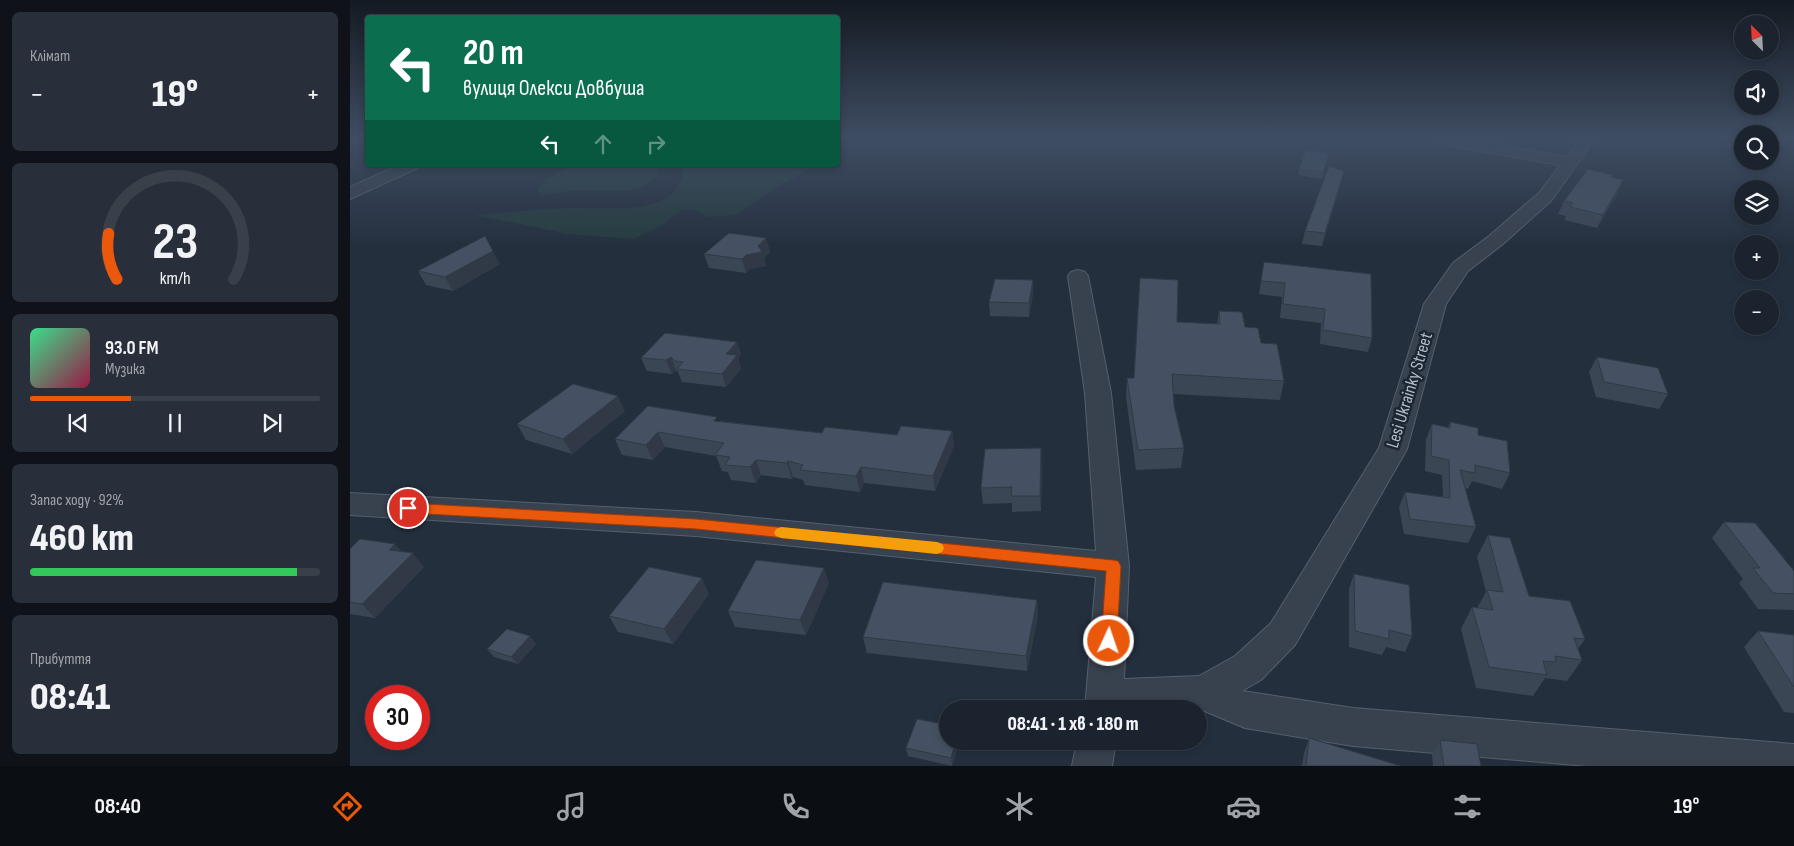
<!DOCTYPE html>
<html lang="uk">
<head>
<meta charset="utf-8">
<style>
	:root { --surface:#1b232e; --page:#282f3a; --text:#f1f3f6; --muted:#a0a4aa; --line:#39404a; --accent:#ea580c }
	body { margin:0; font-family:"Sofia Sans Condensed",sans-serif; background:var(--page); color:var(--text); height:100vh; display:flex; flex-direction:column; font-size:19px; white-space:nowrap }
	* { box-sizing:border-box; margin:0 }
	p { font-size:16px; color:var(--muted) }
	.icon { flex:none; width:28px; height:28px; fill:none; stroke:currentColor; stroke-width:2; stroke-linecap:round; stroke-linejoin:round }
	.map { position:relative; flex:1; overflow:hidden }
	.panel { display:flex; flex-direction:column; gap:12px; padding:12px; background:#0f1319; width:350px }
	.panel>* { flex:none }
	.top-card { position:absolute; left:15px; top:15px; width:475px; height:152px; border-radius:5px; box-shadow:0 2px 8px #0003,0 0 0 1px var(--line); background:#0b6e4f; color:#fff; overflow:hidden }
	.needle { width:32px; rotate:336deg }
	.controls { position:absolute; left:1384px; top:15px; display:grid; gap:10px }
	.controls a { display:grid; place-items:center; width:45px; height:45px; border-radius:50%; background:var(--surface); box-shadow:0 2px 8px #0003,0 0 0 1px var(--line); font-size:25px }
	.speed { position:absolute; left:15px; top:685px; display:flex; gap:10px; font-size:25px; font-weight:700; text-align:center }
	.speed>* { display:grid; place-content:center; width:65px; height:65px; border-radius:50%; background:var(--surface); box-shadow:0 2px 8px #0003,0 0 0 1px var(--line); line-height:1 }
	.speed .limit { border:8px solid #d22; background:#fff; color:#111 }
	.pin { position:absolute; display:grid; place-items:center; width:42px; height:42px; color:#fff; margin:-21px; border:2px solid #fff; border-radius:50%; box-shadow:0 1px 5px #0007 }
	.me { position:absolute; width:55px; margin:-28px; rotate:3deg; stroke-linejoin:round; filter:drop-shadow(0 0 4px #0008) }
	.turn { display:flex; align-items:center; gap:18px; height:105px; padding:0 15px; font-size:22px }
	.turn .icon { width:65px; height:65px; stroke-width:2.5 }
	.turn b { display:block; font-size:35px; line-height:42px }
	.lanes { display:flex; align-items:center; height:48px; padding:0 15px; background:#0003; justify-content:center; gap:25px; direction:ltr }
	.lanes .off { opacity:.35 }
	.big { font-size:38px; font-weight:800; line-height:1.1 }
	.panel .card { flex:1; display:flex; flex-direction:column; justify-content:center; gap:8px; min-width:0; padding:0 18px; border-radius:8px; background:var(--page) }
	.panel .dial { align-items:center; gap:0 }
	.dial svg { height:130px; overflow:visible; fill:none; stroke:var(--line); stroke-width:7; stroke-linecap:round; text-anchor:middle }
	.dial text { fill:var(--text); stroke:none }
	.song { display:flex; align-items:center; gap:15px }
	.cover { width:60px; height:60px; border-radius:8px; background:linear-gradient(135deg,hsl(150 70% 55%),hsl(340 70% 35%)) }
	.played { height:5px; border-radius:2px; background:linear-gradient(90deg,var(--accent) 35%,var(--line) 35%) }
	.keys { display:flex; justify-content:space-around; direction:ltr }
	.heat { display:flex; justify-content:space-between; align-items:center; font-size:28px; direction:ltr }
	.charge { height:8px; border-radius:4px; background:linear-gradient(90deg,#34c759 92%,var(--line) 0) }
	.trip { position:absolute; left:589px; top:700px; width:268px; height:50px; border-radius:25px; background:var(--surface); box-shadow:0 2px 8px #0003,0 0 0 1px var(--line); font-weight:800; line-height:50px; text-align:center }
	.tab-bar { display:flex; height:80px; justify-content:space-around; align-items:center; background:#0b0e12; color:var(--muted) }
	.tab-bar .icon { width:35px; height:35px }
	.tab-bar .current { color:var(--accent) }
	.tab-bar b { font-size:22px; color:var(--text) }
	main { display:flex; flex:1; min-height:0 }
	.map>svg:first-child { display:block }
</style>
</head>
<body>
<main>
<section class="panel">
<div class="card"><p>Клімат</p>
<div class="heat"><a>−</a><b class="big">19°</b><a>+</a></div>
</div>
<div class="card dial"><svg viewBox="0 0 100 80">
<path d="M14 69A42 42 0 1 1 86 69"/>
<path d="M14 69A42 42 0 0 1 9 41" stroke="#ea580c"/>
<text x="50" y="56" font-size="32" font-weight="700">23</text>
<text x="50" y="72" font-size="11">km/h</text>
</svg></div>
<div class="card">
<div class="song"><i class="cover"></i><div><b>93.0 FM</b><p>Музика</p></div></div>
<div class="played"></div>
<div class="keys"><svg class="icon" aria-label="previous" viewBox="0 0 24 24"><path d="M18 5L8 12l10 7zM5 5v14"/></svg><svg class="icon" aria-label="pause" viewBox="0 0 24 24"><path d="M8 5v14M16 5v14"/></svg><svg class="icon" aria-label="next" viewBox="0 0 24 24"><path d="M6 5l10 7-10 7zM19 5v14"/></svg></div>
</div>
<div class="card"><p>Запас ходу · 92%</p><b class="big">460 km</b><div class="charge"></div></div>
<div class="card"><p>Прибуття</p><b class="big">08:41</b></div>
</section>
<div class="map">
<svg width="1444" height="766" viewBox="0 0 1444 766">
	<rect width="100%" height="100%" fill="#242f3e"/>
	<path fill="#263c3f" d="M223 165 302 166 308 169V175C286 199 256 189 227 190 216 190 205 194 193 195L187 190 194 181Z
		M334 165H466L424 189 386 215 358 217 345 210H332L314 224 284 239 218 234 125 215C155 213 186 209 217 208 246 207 300 215 323 193 331 185 333 175 334 165Z"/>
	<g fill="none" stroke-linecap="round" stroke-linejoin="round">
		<defs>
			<path id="street" d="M1084 139H1120L1217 157 1230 139H1245L1201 201 1153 244 1118 271 1096 304 1057 449 945 645 911 680 892 691 1003 708 1444 744V766H1237L1003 746 895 728 852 710 848 711V709H735L746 577 346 536 0 515V493L346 512 746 551 735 393 718 276 721 272 728 270 735 272 738 276 761 393 779 566 774 679 849 676 885 656 921 623 1029 448 1074 304 1103 263 1139 236 1189 193 1210 165 1091 144Z
				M49 165H70L68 168 0 199V187Z
				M727 741H766L762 766H722Z"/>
		</defs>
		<use href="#street" stroke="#565f6c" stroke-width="2"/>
		<use href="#street" fill="#38414e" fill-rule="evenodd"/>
	</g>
	<path fill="#3b4654" d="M979 153 972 179 948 175 949 169Z
		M1261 177 1273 180 1268 193 1247 228 1215 220 1216 216 1208 214 1214 201Z
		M991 183 972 246 952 244 955 231Z
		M416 238 420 252 414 258 416 266 400 269 396 273 359 268 354 254Z
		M914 262 1022 338 1018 352 970 344 971 323 930 318 932 297 909 294Z
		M150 264 103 291 76 285 68 271Z
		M683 280V294L679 317 640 316 639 302Z
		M869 311 895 327 911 343 934 381 930 400 824 394V406L834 448 831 468 786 470 776 397 777 378H784L827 322 867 324Z
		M387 342 391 355 388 358 391 369 376 387 332 382 328 372 326 370 322 374 297 371 291 358Z
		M1247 357 1318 394 1309 409 1246 397 1239 372Z
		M275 411 222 454 176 440 167 424Z
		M369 421 472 433 547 435 602 431 604 446 585 491 514 483 510 492 455 485 453 480 443 477 442 479 411 475 406 483 381 480 378 472 372 471 366 456 315 447 303 460 272 455 265 439Z
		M1100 422 1128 435 1160 473 1152 489 1122 481 1118 489 1115 488 1126 527 1118 543 1054 534 1049 507 1055 492 1093 497 1092 475 1075 471 1076 439 1082 424 1098 427Z
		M692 464 691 511 662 512V503L633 504 631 488Z
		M1374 522 1444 571V610L1408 609 1389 583 1393 579 1362 538Z
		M1138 535 1179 596 1235 639 1228 649 1232 660 1217 681 1195 678 1183 696 1126 688 1111 629 1122 607 1127 608 1136 592 1127 557Z
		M0 549 52 552 74 567 25 618 0 614Z
		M1004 574 1062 636 1055 652 1036 647 1032 655 999 647V589Z
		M479 583 456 635 385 627 378 611Z
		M359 594 323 644 268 632 259 616Z
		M687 600 688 615 677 671 517 653 513 637Z
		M1408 631 1444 635V713L1434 712 1394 647Z
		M180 636 186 644 168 664 144 657 137 649Z
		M959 738 1051 766H952L954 753Z
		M1090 740 1131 766H1083L1082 755Z
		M598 741H610L602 766 558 756 556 748Z"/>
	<path fill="#303945" d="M994 171 991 183 972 246 975 233Z
		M1273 180 1268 193 1247 228 1253 215Z
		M416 238 420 252 414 258 416 266 400 269 396 273 392 259Z
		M143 251 150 264 103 291 95 277Z
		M683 280V294L679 317V303Z
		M387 342 391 355 388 358 391 369 376 387 372 374 376 354Z
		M321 357 326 370 322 374 316 360Z
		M268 396 275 411 222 454 213 439Z
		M602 431 604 446 585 491 583 476Z
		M308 432 315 447 303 460 296 445Z
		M691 448 692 464 691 511 690 496Z
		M406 460 411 475 406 483 400 467Z
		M438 461 443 477 442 479 437 463Z
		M511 467 514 483 510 492 506 476Z
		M45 544 57 558 39 550Z
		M63 553 74 567 25 618 12 604Z
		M474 568 479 583 456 635 450 620Z
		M352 578 359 594 323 644 314 629Z
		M687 600 688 615 677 671 676 656Z
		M180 636 186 644 168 664 161 657Z
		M606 741H610L602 766 601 758Z"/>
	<path fill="#455162" stroke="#303945" d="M956 150 979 153 973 172 949 169Z
		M979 166 994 171 975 233 955 231Z
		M1238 169 1262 175 1261 177 1273 180 1253 215 1220 207 1223 203 1214 201Z
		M379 233 416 238 408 246 412 252 396 255 392 259 354 254Z
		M135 236 143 251 95 277 68 271Z
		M914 262 1021 274 1022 338 973 330 975 309 933 304 935 283 911 281Z
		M790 278 828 280 827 322 870 324 869 311 892 312 895 327 908 328 911 343 927 344 934 381 822 374 824 406 834 448 788 450 777 378H784Z
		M645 279 683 280 679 303 639 302Z
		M315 333 387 342 376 354 387 355 372 374 327 369 333 362 325 361 321 357 316 360 291 358Z
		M1247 357 1308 368 1318 394 1254 382Z
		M223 384 268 396 213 439 167 424Z
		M298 406 367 417 364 421 472 433 475 427 547 435 551 426 602 431 583 476 511 467 506 476 450 470 453 465 438 461 437 463 406 460 400 467 375 465 380 457 365 455 374 443 308 432 296 445 265 439Z
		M1100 422 1128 428V435L1157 441 1160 473 1125 465V473L1110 470 1126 527 1060 519 1055 492 1100 498 1099 460 1081 456 1082 424 1100 428Z
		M691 448 690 496H661L662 487 631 488 635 449Z
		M1374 522 1405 523 1444 571V594L1423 593 1403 568H1410Z
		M1138 535 1160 538 1179 596 1220 601 1235 639 1224 638 1232 660 1205 656 1206 662 1193 661 1197 675 1139 667 1122 607 1143 610 1137 590 1153 592Z
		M10 539 45 544 39 550 63 553 12 604 0 602V549Z
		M406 560 474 568 450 620 378 611Z
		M299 567 352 578 314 629 259 616Z
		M1004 574 1059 585 1062 636 1039 630V639L1005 631Z
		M533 582 687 600 676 656 513 637Z
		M157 629 180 636 161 657 137 649Z
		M1408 631 1444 635V687Z
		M567 719 598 725V741H606L601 758 556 748Z
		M959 738 1051 766H956Z
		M1090 740 1127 744 1131 766H1094Z"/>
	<linearGradient id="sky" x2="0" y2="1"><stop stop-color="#141a22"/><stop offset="0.56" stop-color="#3f4d63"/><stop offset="1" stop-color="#3f4d63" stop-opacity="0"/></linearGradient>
	<rect width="1444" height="247" fill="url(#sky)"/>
	<path fill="#ea580c" stroke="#983908" d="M58 503 346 519 763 560 768 561 771 566 767 641 765 646 759 648 754 646 751 641 756 571 346 529 58 513 51 508Z"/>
	<path fill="#f59e0b" d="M431 527 587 542 592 544 594 548 592 552 587 554 431 538 426 536 424 533 426 529Z"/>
	<g text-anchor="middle" stroke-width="5" stroke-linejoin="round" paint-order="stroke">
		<g font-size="18" fill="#b4bcc9" stroke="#1d2633">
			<text transform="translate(1059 390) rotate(-73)" y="6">Lesi Ukrainky Street</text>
		</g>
	</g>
</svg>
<div class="controls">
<a><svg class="needle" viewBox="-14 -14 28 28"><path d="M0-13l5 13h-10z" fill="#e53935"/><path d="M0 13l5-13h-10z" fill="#a0a4aa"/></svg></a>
<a><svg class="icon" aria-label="sound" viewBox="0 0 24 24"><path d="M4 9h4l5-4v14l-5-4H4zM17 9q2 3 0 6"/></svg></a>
<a><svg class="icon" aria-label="search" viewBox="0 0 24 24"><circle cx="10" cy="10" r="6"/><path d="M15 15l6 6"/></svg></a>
<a><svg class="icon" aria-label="layers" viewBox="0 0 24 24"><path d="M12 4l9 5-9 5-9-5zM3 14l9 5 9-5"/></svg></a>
<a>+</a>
<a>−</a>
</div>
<div class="speed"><div class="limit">30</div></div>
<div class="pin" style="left:58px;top:508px;background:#d93025"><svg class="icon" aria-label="arrive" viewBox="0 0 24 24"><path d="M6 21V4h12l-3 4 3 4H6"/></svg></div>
<svg class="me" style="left:759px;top:641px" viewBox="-20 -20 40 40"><circle r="17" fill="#ea580c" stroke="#fff" stroke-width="3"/><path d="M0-11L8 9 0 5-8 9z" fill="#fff"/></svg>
<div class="trip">08:41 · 1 хв · 180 m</div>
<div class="top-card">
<div class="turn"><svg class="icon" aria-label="left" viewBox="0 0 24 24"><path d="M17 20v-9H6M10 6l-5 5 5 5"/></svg><div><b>20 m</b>вулиця Олекси Довбуша</div></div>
<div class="lanes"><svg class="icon" aria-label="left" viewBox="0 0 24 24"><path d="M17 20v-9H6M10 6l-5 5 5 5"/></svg><svg class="icon off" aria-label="ahead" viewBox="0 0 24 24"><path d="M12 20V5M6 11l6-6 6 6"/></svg><svg class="icon off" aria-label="right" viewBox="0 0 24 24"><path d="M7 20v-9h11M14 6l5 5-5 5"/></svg></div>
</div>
</div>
</main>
<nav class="tab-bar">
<b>08:40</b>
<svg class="icon current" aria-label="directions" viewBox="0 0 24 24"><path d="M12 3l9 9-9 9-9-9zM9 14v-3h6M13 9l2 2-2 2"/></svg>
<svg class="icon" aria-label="music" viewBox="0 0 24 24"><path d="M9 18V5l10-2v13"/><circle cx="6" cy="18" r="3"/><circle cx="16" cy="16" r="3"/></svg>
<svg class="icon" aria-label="phone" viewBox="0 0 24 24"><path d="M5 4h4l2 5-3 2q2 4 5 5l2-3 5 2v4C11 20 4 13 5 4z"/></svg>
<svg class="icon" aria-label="climate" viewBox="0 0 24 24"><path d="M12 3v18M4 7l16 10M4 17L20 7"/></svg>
<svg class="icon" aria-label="car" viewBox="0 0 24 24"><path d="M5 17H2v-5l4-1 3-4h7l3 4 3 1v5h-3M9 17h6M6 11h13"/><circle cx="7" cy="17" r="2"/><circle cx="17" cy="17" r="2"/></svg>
<svg class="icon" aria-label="filters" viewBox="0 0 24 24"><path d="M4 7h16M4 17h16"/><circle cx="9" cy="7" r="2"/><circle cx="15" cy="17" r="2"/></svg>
<b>19°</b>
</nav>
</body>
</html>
